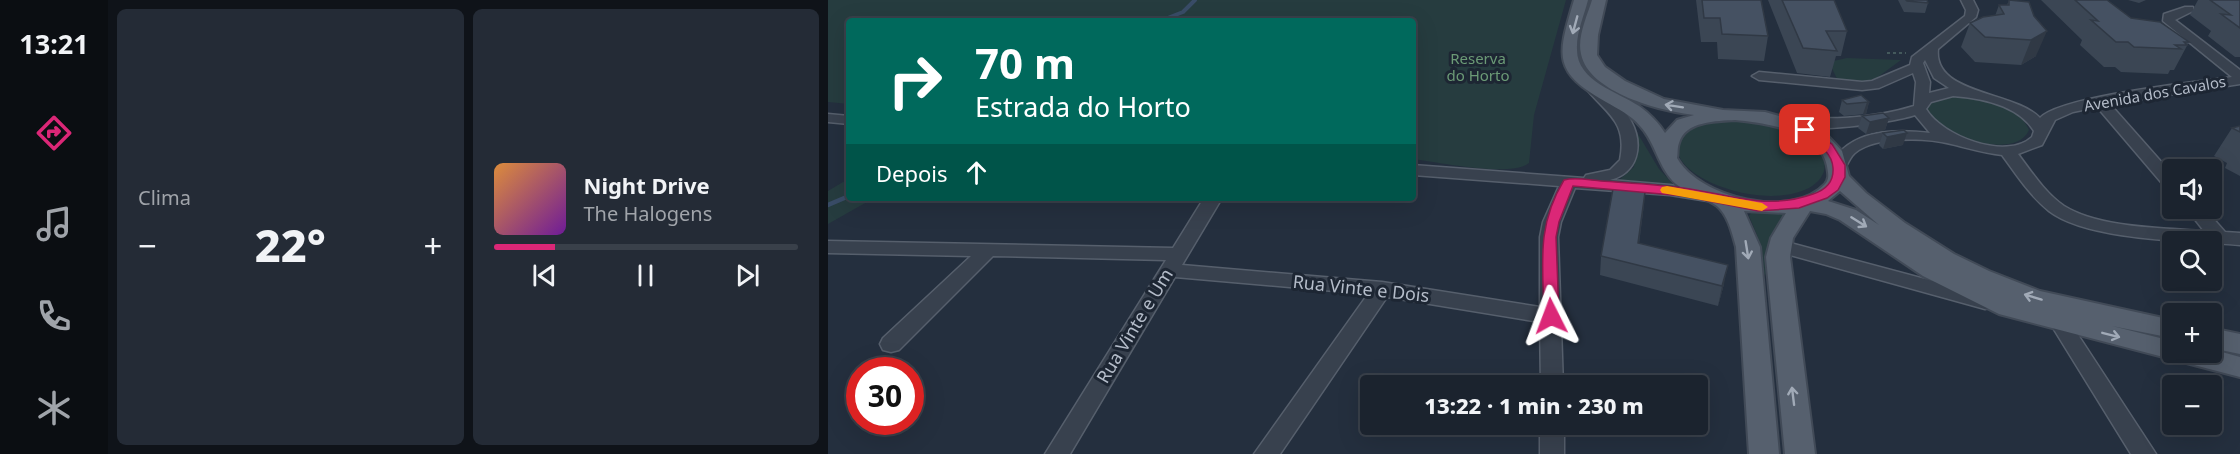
<!DOCTYPE html>
<html lang="pt">
<head>
<meta charset="utf-8">
<style>
	:root { --surface:#1b232e; --page:#242b36; --text:#f1f3f6; --muted:#a0a4aa; --line:#39404a; --accent:#db2777 }
	body { margin:0; font-family:"Noto Sans",sans-serif; background:var(--page); color:var(--text); height:100vh; display:flex; flex-direction:column; font-size:22px; white-space:nowrap }
	* { box-sizing:border-box; margin:0 }
	p { font-size:20px; color:var(--muted) }
	.icon { flex:none; width:33px; height:33px; fill:none; stroke:currentColor; stroke-width:2; stroke-linecap:round; stroke-linejoin:round }
	.map { position:relative; flex:1; overflow:hidden }
	.drawer { display:flex; flex-direction:column; gap:9px; padding:9px; background:#0f1319; width:720px }
	.drawer>* { flex:none }
	.hud { position:absolute; left:18px; top:18px; width:570px; height:183px; border-radius:6px; box-shadow:0 6px 24px #0002,0 0 0 2px var(--line); background:#00695c; color:#fff; overflow:hidden }
	.tools { position:absolute; left:1334px; top:159px; display:grid; gap:12px }
	.tools a { display:grid; place-items:center; width:60px; height:60px; border-radius:6px; background:var(--surface); box-shadow:0 6px 24px #0002,0 0 0 2px var(--line); font-size:30px }
	.speed { position:absolute; left:18px; top:357px; display:flex; gap:12px; font-size:30px; font-weight:700; text-align:center }
	.speed>* { display:grid; place-content:center; width:78px; height:78px; border-radius:50%; background:var(--surface); box-shadow:0 6px 24px #0002,0 0 0 2px var(--line); line-height:1 }
	.speed .limit { border:9px solid #d22; background:#fff; color:#111 }
	.pin { position:absolute; display:grid; place-items:center; width:51px; height:51px; color:#fff; margin:-26px; border-radius:12px; box-shadow:0 3px 9px #0006 }
	.me { position:absolute; width:66px; margin:-33px; rotate:357deg; stroke-linejoin:round; filter:drop-shadow(0 0 4px #0008) }
	.turn { display:flex; align-items:center; gap:21px; height:126px; padding:0 30px; font-size:27px }
	.turn .icon { width:78px; height:78px; stroke-width:2.5 }
	.turn b { display:block; font-size:42px; line-height:51px }
	.then { display:flex; align-items:center; height:57px; padding:0 30px; background:#0003; gap:12px; font-size:22px }
	.big { font-size:45px; font-weight:800; line-height:1.1 }
	.drawer .tile { flex:1; display:flex; flex-direction:column; justify-content:center; gap:9px; min-width:0; padding:0 21px; border-radius:9px; background:var(--page) }
	.song { display:flex; align-items:center; gap:18px }
	.cover { width:72px; height:72px; border-radius:9px; background:linear-gradient(135deg,hsl(30 70% 55%),hsl(280 70% 35%)) }
	.played { height:6px; border-radius:3px; background:linear-gradient(90deg,var(--accent) 20%,var(--line) 20%) }
	.keys { display:flex; justify-content:space-around; direction:ltr }
	.heat { display:flex; justify-content:space-between; align-items:center; font-size:33px; direction:ltr }
	.drawer .tiles { flex:1; display:grid; gap:9px; grid-template-columns:repeat(2,1fr) }
	.trip { position:absolute; left:532px; top:375px; width:348px; height:60px; border-radius:6px; background:var(--surface); box-shadow:0 6px 24px #0002,0 0 0 2px var(--line); font-weight:800; line-height:60px; text-align:center }
	main { display:flex; flex:1; min-height:0 }
	.menu { display:flex; flex-direction:column; width:108px; justify-content:space-around; align-items:center; background:#0b0e12; color:var(--muted) }
	.menu .icon { width:42px; height:42px }
	.menu .selected { color:var(--accent) }
	.menu b { font-size:27px; color:var(--text) }
	.map>svg:first-child { display:block }
</style>
</head>
<body>
<main>
<nav class="menu">
<b>13:21</b>
<svg class="icon selected" aria-label="directions" viewBox="0 0 24 24"><path d="M12 3l9 9-9 9-9-9zM9 14v-3h6M13 9l2 2-2 2"/></svg>
<svg class="icon" aria-label="music" viewBox="0 0 24 24"><path d="M9 18V5l10-2v13"/><circle cx="6" cy="18" r="3"/><circle cx="16" cy="16" r="3"/></svg>
<svg class="icon" aria-label="phone" viewBox="0 0 24 24"><path d="M5 4h4l2 5-3 2q2 4 5 5l2-3 5 2v4C11 20 4 13 5 4z"/></svg>
<svg class="icon" aria-label="climate" viewBox="0 0 24 24"><path d="M12 3v18M4 7l16 10M4 17L20 7"/></svg>
</nav>
<section class="drawer">
<div class="tiles">
<div class="tile"><p>Clima</p>
<div class="heat"><a>−</a><b class="big">22°</b><a>+</a></div>
</div>
<div class="tile">
<div class="song"><i class="cover"></i><div><b>Night Drive</b><p>The Halogens</p></div></div>
<div class="played"></div>
<div class="keys"><svg class="icon" aria-label="previous" viewBox="0 0 24 24"><path d="M18 5L8 12l10 7zM5 5v14"/></svg><svg class="icon" aria-label="pause" viewBox="0 0 24 24"><path d="M8 5v14M16 5v14"/></svg><svg class="icon" aria-label="next" viewBox="0 0 24 24"><path d="M6 5l10 7-10 7zM19 5v14"/></svg></div>
</div>
</div>
</section>
<div class="map">
<svg width="1412" height="454" viewBox="0 0 1412 454">
	<rect width="100%" height="100%" fill="#242f3e"/>
	<path fill="#263c3f" d="M0 0H738L706 115 701 163C683 178 610 162 585 159V21H21V104L0 102Z
		M1019 58 1073 60 1035 88 1009 79 1001 62Z
		M1119 97C1147 96 1189 101 1201 130 1189 158 1129 140 1110 126 1105 123 1102 116 1099 111L1101 104Z
		M887 119 936 120 979 138 996 158C999 172 993 181 981 188 920 219 784 151 887 119Z
		M810 134 831 169 847 186 789 182 806 167 808 135Z
		M15 182 21 183V198H46L0 224V191Z
		M960 212 941 239 939 275 935 274 929 235 921 216 923 213Z"/>
	<g fill="none" stroke-linecap="round" stroke-linejoin="round">
		<path stroke="#394c67" stroke-width="4" d="M332 21 355 12 367 0"/>
		<path stroke="#394c67" stroke-width="4.5" d="M0 205 21 196"/>
		<defs>
			<path id="minor" d="M1133 0H1145L1150 10 1148 17 1110 49C1105 95 1187 91 1212 118 1233 96 1368 82 1404 77L1335 21 1336 14 1357 7H1365V11L1347 20 1412 70V84L1282 104 1344 174V189L1338 188 1269 107 1245 112 1227 120 1214 145 1190 154C1203 171 1217 193 1236 206 1271 228 1335 228 1376 231L1358 208H1376L1397 232 1412 233V245C1364 241 1260 241 1221 211 1202 196 1188 174 1174 155 1156 153 1140 148 1123 144 1099 138 1042 135 1024 156 1021 160 1019 165 1017 168H1005L1003 165C1021 129 1067 129 1102 133L1087 115C1064 123 960 138 944 120L951 116C997 120 1041 120 1086 106L1088 82 1085 73 1051 88 1034 90 931 80 924 76 931 72 1034 82 1044 81 1082 65 1084 57 1137 16 1138 10ZM1097 60 1106 78 1121 88 1101 93 1102 82 1095 63ZM1125 96C1153 98 1190 105 1206 131L1204 137C1178 161 1114 136 1098 109L1103 102Z
				M763 82 768 83C780 95 794 106 803 121 816 145 810 173 782 180L842 185 886 192 892 193 895 197 892 201 886 202 842 195 747 188 733 222 730 237 735 386H713L712 322 559 297 452 454H426L540 294 347 277 242 454H217L338 260 165 256 71 350 63 352 55 350 52 344 55 338 143 256 0 253V241L345 248 376 198H394L354 265 554 282 712 307V237L715 222 731 186 585 175V165L756 178 758 175 782 170 792 160C800 120 777 113 756 86Z
				M0 114 21 116V124L0 122Z
				M951 240 1164 297 1167 302 1164 307 1157 309 944 250 942 246 944 242Z
				M1232 316 1239 318 1328 454H1303L1222 323 1225 318Z
				M712 424H736V454H712Z"/>
			<path id="major" d="M746 0H760C756 16 748 33 749 50 749 81 790 92 811 106 822 114 830 122 837 133L849 120 866 115C833 111 761 93 753 54 749 37 759 16 764 0H778L770 35 769 55 777 67 797 81 836 99 895 110 937 112 973 122 998 134 1014 151 1021 176 1038 193 1077 223 1126 254 1161 271 1212 291 1344 320V338L1284 326 1344 341V352H1383V349L1412 357V377L1171 314 1095 276 1012 220 998 214 982 211 965 238 962 257 987 454H957L938 257 943 238 958 213 916 211 932 247 951 454H921L908 247C904 233 900 215 889 206 877 197 860 194 848 184 830 168 828 143 812 126 803 115 790 109 778 102 723 71 730 55 746 0ZM907 120C937 123 992 130 999 166 1000 173 1002 178 997 184 964 220 871 198 849 158 850 154 849 148 851 143 857 121 889 121 907 120ZM1012 191 1051 225 1028 210 1000 201Z
				M1383 328 1412 334V354L1383 348Z"/>
		</defs>
		<use href="#minor" stroke="#565f6c" stroke-width="3"/>
		<use href="#major" stroke="#414a57" stroke-width="4"/>
		<path stroke="#44595c" stroke-width="2" stroke-dasharray="3 3" stroke-linecap="butt" d="M1059 53H1078"/>
		<use href="#minor" fill="#38414e" fill-rule="evenodd"/>
		<use href="#major" fill="#56606e" fill-rule="evenodd"/>
	</g>
	<path fill="#3b4654" d="M868 0H933L940 36 936 61 890 59 889 42H873Z
		M940 0H1006L1019 31 1013 56H1008L1002 77 969 73Z
		M1070 0H1099L1100 3 1097 13 1076 12Z
		M1181 0 1201 2 1208 56 1193 65 1147 62 1133 47 1142 23 1167 16 1171 5H1179Z
		M1213 0H1279L1303 18 1361 42 1346 70H1342L1340 74 1293 72 1287 67H1276L1252 45 1254 40Z
		M1300 0H1318L1311 3Z
		M1370 0H1412V57H1407L1380 36 1383 31 1362 15Z
		M1014 100 1041 102 1038 114 1016 116 1011 112Z
		M1034 116 1061 118 1057 130 1038 134 1030 128Z
		M1412 126V176L1397 168 1399 163 1386 156 1404 128Z
		M1055 133 1075 145 1055 149 1051 145Z
		M816 204 811 244 896 284 890 306 772 275 773 256Z"/>
	<path fill="#303945" d="M1219 31 1208 56 1193 65 1203 40Z
		M1039 102H1041L1038 114H1035Z
		M1061 118 1057 130 1038 134 1042 122Z
		M1079 133 1075 145 1055 149 1059 137Z
		M818 185 816 204 808 262 810 243Z
		M900 265 896 284 890 306 894 286Z"/>
	<path fill="#455162" stroke="#303945" stroke-width="1.5" d="M874 0H933L940 36 894 34 892 18H876Z
		M954 0H1006L1019 31H998L1009 51 975 48Z
		M1078 0H1099L1100 3 1079 1Z
		M1181 0 1201 2 1206 16 1219 31 1203 40 1157 37 1142 23 1155 17 1176 14 1171 5H1181Z
		M1247 0H1279L1303 18 1332 22 1361 42H1356L1359 45H1347L1353 49 1306 47 1300 42H1288L1263 20 1270 21Z
		M1382 0H1412V28L1393 14 1403 15Z
		M1033 95 1041 102 1019 104 1014 100Z
		M1055 113 1061 118 1042 122 1034 116Z
		M1412 126V132L1404 128Z
		M1076 130 1079 133 1059 137 1055 133Z
		M786 183 818 185 810 243 900 265 894 286 773 256Z"/>
	<defs><path id="oneway-shaft" d="M-6 0H5M1.5-3L5.5 0L1.5 3" fill="none" stroke-width="1.6" stroke-linecap="round" stroke-linejoin="round" transform="scale(1.5)"/></defs>
	<g stroke="#a1aab7">
		<use href="#oneway-shaft" transform="translate(747 25) rotate(105)"/>
		<use href="#oneway-shaft" transform="translate(846 106) rotate(-171)"/>
		<use href="#oneway-shaft" transform="translate(1031 222) rotate(32)"/>
		<use href="#oneway-shaft" transform="translate(919 250) rotate(81)"/>
		<use href="#oneway-shaft" transform="translate(1205 297) rotate(-163)"/>
		<use href="#oneway-shaft" transform="translate(1283 335) rotate(14)"/>
		<use href="#oneway-shaft" transform="translate(965 396) rotate(-97)"/>
	</g>
	<path fill="#db2777" stroke="#8e194d" stroke-width="1.5" d="M977 127 1004 144 1017 165V177L1010 190 999 198 971 208 930 211 856 196 745 186 731 222 728 237 731 316 729 320H718L716 316C715 265 708 226 736 180 747 177 761 180 773 181 800 183 828 184 855 188 902 194 937 211 985 194 997 190 1006 182 1005 168 1004 150 986 142 973 132L971 130Z"/>
	<path fill="#f59e0b" d="M839 186 934 203 940 207 934 211 834 193 832 190 834 187Z"/>
	<g text-anchor="middle" stroke-width="6" stroke-linejoin="round" paint-order="stroke">
		<g font-size="15" fill="#6b9a76" stroke="#1d2633">
			<text x="650" y="64">Reserva<tspan x="650" dy="17">do Horto</tspan></text>
		</g>
		<g font-size="15" fill="#b4bcc9" stroke="#1d2633">
			<text transform="translate(1327 94) rotate(-10)" y="5">Avenida dos Cavalos</text>
		</g>
		<g font-size="18" fill="#b4bcc9" stroke="#1d2633">
			<text transform="translate(533 289) rotate(6)" y="6">Rua Vinte e Dois</text>
			<text transform="translate(307 326) rotate(-59)" y="6">Rua Vinte e Um</text>
		</g>
	</g>
</svg>
<div class="tools">
<a><svg class="icon" aria-label="sound" viewBox="0 0 24 24"><path d="M4 9h4l5-4v14l-5-4H4zM17 9q2 3 0 6"/></svg></a>
<a><svg class="icon" aria-label="search" viewBox="0 0 24 24"><circle cx="10" cy="10" r="6"/><path d="M15 15l6 6"/></svg></a>
<a>+</a>
<a>−</a>
</div>
<div class="speed"><div class="limit">30</div></div>
<div class="pin" style="left:977px;top:130px;background:#d93025"><svg class="icon" aria-label="arrive" viewBox="0 0 24 24"><path d="M6 21V4h12l-3 4 3 4H6"/></svg></div>
<svg class="me" style="left:723px;top:316px" viewBox="-20 -20 40 40"><path d="M0-17L14 15 0 8-14 15z" fill="#db2777" stroke="#fff" stroke-width="4"/></svg>
<div class="trip">13:22 · 1 min · 230 m</div>
<div class="hud">
<div class="turn"><svg class="icon" aria-label="right" viewBox="0 0 24 24"><path d="M7 20v-9h11M14 6l5 5-5 5"/></svg><div><b>70 m</b>Estrada do Horto</div></div>
<div class="then">Depois<svg class="icon" aria-label="ahead" viewBox="0 0 24 24"><path d="M12 20V5M6 11l6-6 6 6"/></svg></div>
</div>
</div>
</main>
</body>
</html>
